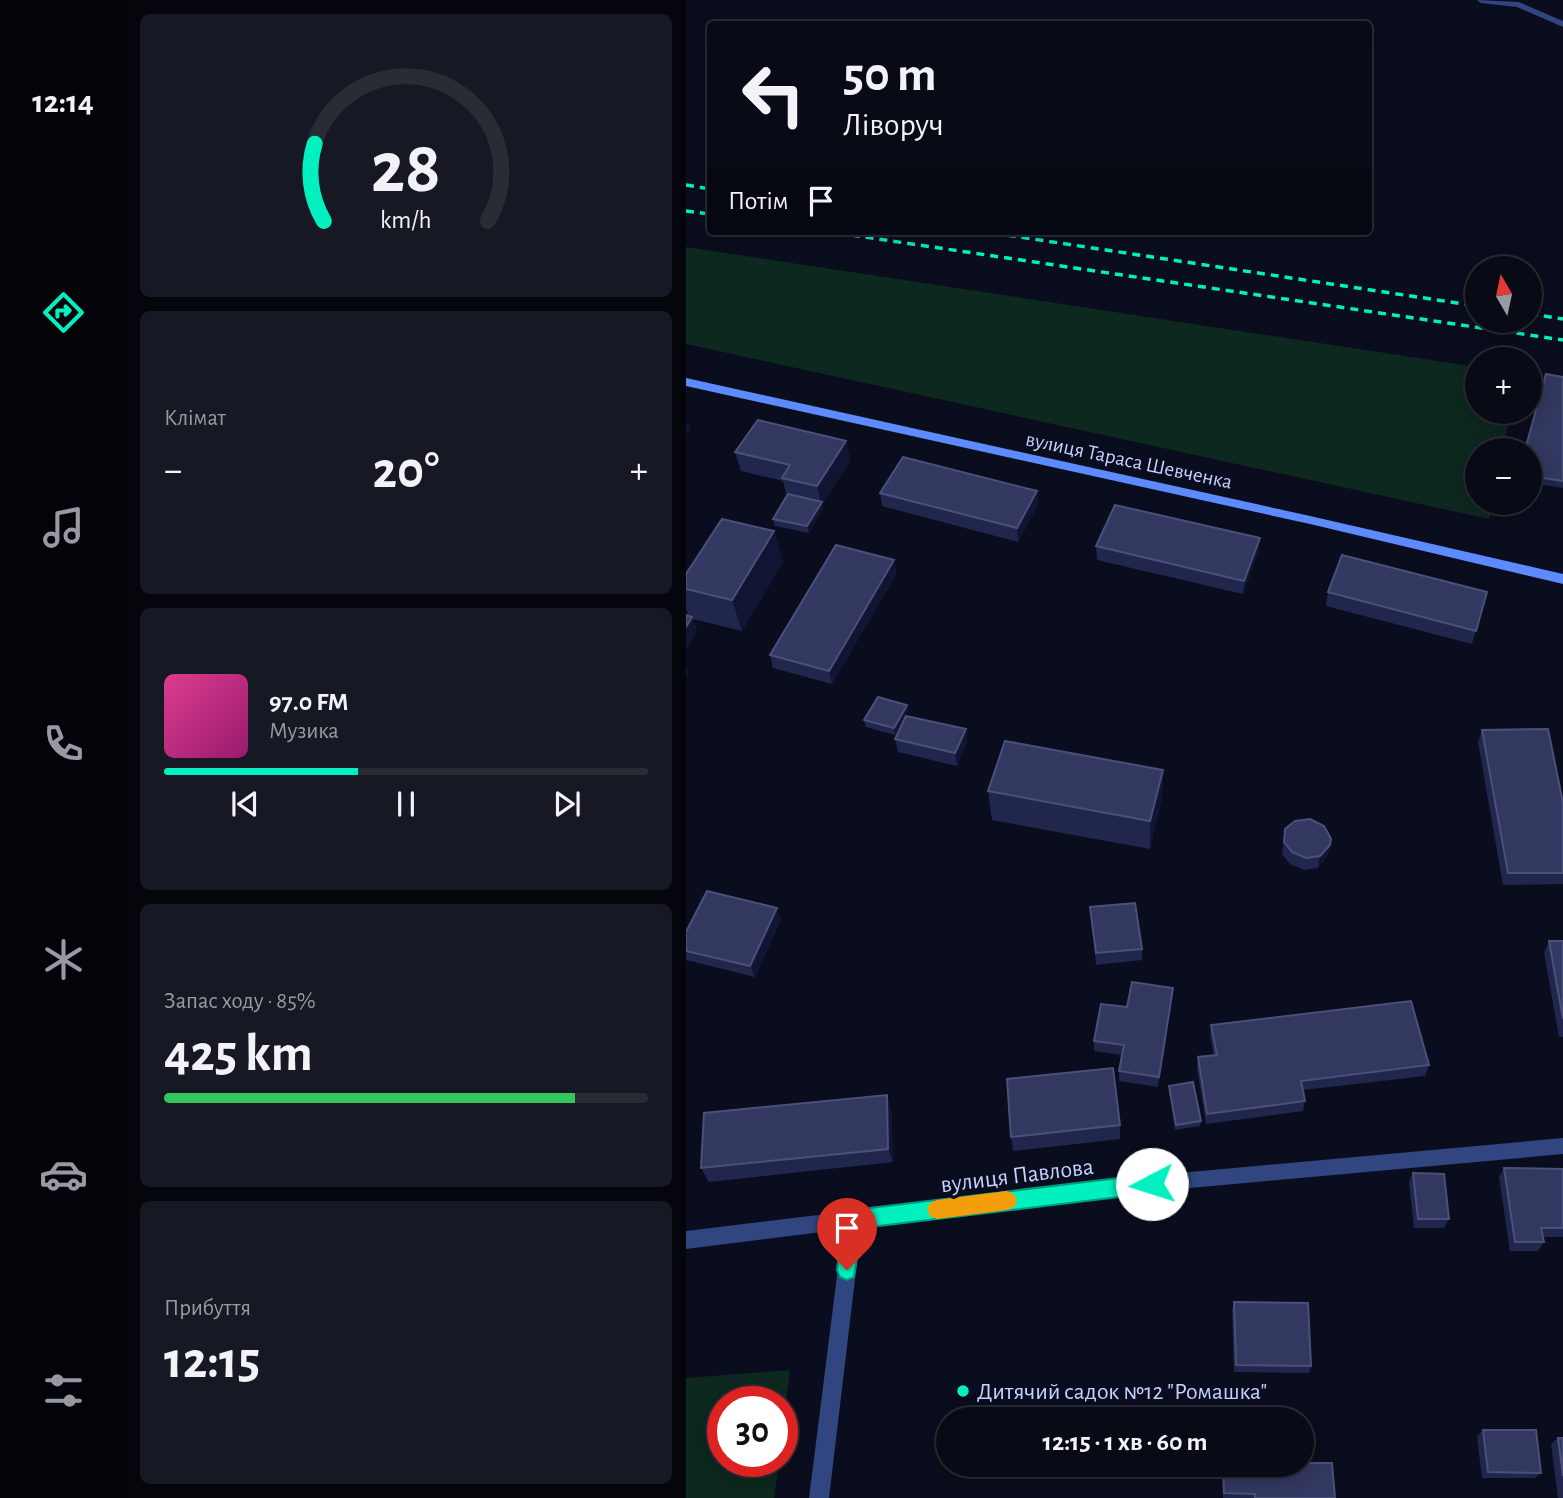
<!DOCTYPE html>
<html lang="uk">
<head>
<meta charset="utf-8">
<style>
	:root { --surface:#080a16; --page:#161823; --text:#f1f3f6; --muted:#989aa1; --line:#292b35; --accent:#00f1bf }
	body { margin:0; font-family:"Alegreya Sans",sans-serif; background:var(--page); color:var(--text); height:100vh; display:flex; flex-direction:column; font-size:26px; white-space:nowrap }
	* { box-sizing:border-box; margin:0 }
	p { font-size:23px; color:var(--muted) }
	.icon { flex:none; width:38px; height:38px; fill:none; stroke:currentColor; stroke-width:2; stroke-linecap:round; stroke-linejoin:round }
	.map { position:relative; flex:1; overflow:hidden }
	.panel { display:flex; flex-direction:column; gap:14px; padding:14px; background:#04060c; width:560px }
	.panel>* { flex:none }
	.top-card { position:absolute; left:21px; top:21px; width:665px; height:214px; border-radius:7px; box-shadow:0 4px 18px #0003,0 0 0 2px var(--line); background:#080a16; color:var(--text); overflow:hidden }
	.needle { width:46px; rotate:351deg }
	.fabs { position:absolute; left:779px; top:256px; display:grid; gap:14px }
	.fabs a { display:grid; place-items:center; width:77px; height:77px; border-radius:50%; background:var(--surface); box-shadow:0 4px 18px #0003,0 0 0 2px var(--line); font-size:35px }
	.speed { position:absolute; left:21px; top:1386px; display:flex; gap:14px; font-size:35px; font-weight:700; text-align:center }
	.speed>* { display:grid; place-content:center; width:91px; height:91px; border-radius:50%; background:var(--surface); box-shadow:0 4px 18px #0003,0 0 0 2px var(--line); line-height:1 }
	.speed .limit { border:10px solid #d22; background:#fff; color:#111 }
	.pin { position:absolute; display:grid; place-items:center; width:60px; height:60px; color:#fff; margin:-72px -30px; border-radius:50% 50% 50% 0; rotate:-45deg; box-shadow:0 0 7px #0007 }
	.pin .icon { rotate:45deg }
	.me { position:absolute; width:77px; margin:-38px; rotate:265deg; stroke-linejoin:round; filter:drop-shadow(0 0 5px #0008) }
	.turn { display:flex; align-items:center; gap:24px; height:147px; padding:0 21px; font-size:32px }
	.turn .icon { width:91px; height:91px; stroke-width:2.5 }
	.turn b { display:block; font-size:49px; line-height:60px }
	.then { display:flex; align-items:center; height:66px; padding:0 21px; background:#0003; gap:14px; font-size:26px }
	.big { font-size:52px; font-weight:700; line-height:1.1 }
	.panel .widget { flex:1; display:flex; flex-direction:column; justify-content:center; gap:10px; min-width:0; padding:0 24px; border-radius:10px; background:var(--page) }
	.panel .dial { align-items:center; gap:0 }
	.dial svg { height:182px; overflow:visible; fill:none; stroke:var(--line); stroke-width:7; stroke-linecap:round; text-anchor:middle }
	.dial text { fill:var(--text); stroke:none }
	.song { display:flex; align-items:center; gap:21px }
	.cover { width:84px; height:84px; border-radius:10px; background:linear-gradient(135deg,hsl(330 70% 55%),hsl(320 70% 35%)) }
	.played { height:7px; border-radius:4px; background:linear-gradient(90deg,var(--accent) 40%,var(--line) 40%) }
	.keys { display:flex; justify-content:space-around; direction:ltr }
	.heat { display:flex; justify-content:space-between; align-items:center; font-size:38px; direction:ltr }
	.charge { height:10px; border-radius:5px; background:linear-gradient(90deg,#34c759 85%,var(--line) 0) }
	.trip { position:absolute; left:250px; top:1407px; width:378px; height:70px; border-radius:35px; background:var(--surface); box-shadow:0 4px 18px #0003,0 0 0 2px var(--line); font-weight:700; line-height:70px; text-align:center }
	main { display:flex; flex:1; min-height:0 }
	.tab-bar { display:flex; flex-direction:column; width:126px; justify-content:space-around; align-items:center; background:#030409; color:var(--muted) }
	.tab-bar .icon { width:49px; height:49px }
	.tab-bar .on { color:var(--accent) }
	.tab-bar b { font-size:32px; color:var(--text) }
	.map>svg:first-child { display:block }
</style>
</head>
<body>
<main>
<nav class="tab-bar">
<b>12:14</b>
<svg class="icon on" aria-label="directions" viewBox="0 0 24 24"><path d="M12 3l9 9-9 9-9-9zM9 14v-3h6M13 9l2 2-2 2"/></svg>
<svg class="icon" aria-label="music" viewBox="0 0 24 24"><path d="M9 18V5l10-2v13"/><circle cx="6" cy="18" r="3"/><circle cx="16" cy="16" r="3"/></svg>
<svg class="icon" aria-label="phone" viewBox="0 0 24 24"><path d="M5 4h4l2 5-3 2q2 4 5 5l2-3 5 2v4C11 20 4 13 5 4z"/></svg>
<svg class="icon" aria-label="climate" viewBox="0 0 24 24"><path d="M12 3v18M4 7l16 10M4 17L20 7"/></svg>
<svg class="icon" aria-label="car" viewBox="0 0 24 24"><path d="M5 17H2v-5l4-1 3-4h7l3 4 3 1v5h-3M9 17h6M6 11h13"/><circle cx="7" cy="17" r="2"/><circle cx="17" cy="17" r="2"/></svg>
<svg class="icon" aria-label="filters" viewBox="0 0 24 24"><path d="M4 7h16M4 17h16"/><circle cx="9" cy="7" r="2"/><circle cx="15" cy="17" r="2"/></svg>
</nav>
<section class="panel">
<div class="widget dial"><svg viewBox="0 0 100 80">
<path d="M14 69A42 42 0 1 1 86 69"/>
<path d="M14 69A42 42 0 0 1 10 35" stroke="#00f1bf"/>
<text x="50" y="56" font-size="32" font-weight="700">28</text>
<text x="50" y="72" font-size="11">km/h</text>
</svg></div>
<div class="widget"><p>Клімат</p>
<div class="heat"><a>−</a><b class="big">20°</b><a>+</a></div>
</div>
<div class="widget">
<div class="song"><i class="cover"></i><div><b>97.0 FM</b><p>Музика</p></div></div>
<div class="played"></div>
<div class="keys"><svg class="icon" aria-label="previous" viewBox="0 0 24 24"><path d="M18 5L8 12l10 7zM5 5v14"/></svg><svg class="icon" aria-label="pause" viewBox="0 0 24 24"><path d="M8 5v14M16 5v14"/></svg><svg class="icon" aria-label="next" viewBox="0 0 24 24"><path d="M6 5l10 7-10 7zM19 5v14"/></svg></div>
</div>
<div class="widget"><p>Запас ходу · 85%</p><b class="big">425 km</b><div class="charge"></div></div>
<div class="widget"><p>Прибуття</p><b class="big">12:15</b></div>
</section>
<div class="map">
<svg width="877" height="1498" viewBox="0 0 877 1498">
	<rect width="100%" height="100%" fill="#0a0d1d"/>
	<path fill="#0d281e" d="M0 247 791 367V411H825L817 450H791V502H806L803 519 0 344Z
		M104 1370 96 1433V1402H37V1461H93L88 1498H0V1378Z"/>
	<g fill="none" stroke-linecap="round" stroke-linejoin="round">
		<path fill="#314680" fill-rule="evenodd" d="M167 1211 173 1214 176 1220 143 1498H123L158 1220 161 1214Z"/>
		<path fill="#314680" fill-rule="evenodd" d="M791 0 833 2 877 21V27L831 7 795 3Z
			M877 1138V1154L439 1194 0 1249V1231L439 1178Z"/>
		<path fill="#5d8bff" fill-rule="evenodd" d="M0 378 624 516 877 574V584L624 524 0 386Z"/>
		<path stroke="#00f1bf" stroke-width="3.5" stroke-dasharray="8 6" stroke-linecap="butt" d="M0 185 24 189
			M0 211 24 214
			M138 231 877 340
			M294 231 791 306
			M844 314 877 319"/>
	</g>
	<path fill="#21264d" d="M877 377V488L844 483V450Z
		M160 441 164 461 136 505 137 509 123 533 89 526 87 519 101 497 97 481 55 471 49 452Z
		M351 491 352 505 332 542 196 506 194 493Z
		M88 531 97 562 56 631 7 619 11 630 0 649V615L3 616 0 609V574Z
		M574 538 572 552 557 594 411 560 410 546Z
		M211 573 146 684 87 668 84 655Z
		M642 592H801L786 644 640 606Z
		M221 705 222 711 209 735 180 727 178 720Z
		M280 729 281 742 271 766 212 752 209 739Z
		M796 730 877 803V884L817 885 792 742Z
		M477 770 476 799 464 849 306 820 302 791Z
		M599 829 644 845 641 857 632 868 618 870 604 864 596 854Z
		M404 907 456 949V960L410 965Z
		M95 919 69 977 0 960V932Z
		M863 941H877V1037H873L858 953Z
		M487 988 486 999 472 1087 433 1081V1071L436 1055 408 1051V1041L441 1007Z
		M525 1025 743 1065 739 1076 617 1090 619 1101 617 1111 520 1124 511 1068 512 1057 528 1056 524 1035Z
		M483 1086 515 1121 514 1126 489 1130 483 1091Z
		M205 1109 207 1162 23 1182 15 1168Z
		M434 1125V1139L327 1151 325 1137Z
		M818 1168 877 1169V1237H857L858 1242 852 1251H824L813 1177Z
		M727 1173 763 1219 758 1228H728L723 1182Z
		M548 1302 625 1366 623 1373 548 1372 546 1310Z
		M797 1430 855 1473 849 1478H796L791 1436Z
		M872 1438H877V1498H872L865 1444Z
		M536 1465H616L649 1498H537Z"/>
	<path fill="#111432" d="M3 422 5 429 0 435V425Z
		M160 441 164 461 136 505 137 509 123 533 121 526 135 503 131 486Z
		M351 491 352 505 332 542 331 528Z
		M88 531 97 562 56 631 46 600Z
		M574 538 572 552 557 594 558 581Z
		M208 560 211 573 146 684 143 671Z
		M6 617 11 630 0 649V627Z
		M0 666 3 673 0 678Z
		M221 705 222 711 209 735 208 728Z
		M280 729 281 742 271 766 269 753Z
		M477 770 476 799 464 849V821Z
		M644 845 641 857 632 868 634 856Z
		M91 908 95 919 69 977 64 966Z
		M487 988 486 999 472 1087 473 1077Z
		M201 1095 205 1109 207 1162 202 1149Z"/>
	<path fill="#333860" stroke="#4a5079" stroke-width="2" d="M860 374 877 377V481L844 476V450H839Z
		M72 420 160 441 131 486 96 478 104 465 49 452Z
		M217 457 351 491 331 528 194 493Z
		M102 494 136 502 121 526 87 519Z
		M429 505 574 538 558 581 410 546Z
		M36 519 88 531 46 600 0 589V574Z
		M150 545 208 560 143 671 84 655Z
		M656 555 801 592 790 631 642 592Z
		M0 615 6 617 0 627Z
		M192 697 221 705 208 728 178 720Z
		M220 716 280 729 269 753 209 739Z
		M862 729 877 803V873H822L796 730Z
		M319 741 477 770 464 821 302 791Z
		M624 819 638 826 645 839 644 845 634 856 620 858 606 852 598 842 599 829 609 821Z
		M21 891 91 908 64 966 0 951V932Z
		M449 903 456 949 410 953 404 907Z
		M863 941H877V1019Z
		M446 982 487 988 473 1077 433 1071 438 1045 408 1041 415 1004 441 1007Z
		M725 1001 743 1065 615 1081 619 1101 521 1114 512 1057 531 1055 525 1025Z
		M427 1068 434 1125 325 1137 321 1079Z
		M507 1082 515 1121 490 1125 483 1086Z
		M201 1095 202 1149 15 1168 18 1113Z
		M818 1168 877 1169V1228H855L858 1242H829Z
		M727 1173 758 1174 763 1219H732Z
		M548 1302 622 1303 625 1366 550 1365Z
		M797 1430H850L855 1473 802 1472Z
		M872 1438H877V1476Z
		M616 1463H646L649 1498H569V1494L538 1493 537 1465H616Z"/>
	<path fill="#00f1bf" stroke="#009d7c" stroke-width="2" d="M466 1174 473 1177 475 1184 473 1191 466 1193 176 1228 168 1277 161 1280 154 1277 151 1270 157 1220 160 1213 167 1210Z"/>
	<path fill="#f59e0b" d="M321 1191 328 1194 331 1201 328 1207 321 1210 251 1219 244 1216 241 1209 244 1203 251 1200Z"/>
	<circle fill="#00f1bf" stroke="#0a0d1d" stroke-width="2.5" cx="277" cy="1391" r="7"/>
	<g text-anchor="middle" stroke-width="7" stroke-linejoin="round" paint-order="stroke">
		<g font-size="21" fill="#c6d1ff" stroke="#0a0d1d">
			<text transform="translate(443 460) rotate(12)" y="7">вулиця Тараса Шевченка</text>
		</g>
		<g font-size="24" fill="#c6d1ff" stroke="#0a0d1d">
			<text transform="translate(331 1175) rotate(-7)" y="8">вулиця Павлова</text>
		</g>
		<g font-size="24" fill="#c6d1ff" stroke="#0a0d1d" text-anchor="start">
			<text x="291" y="1399">Дитячий садок №12 "Ромашка"</text>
		</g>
	</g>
</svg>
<div class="fabs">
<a><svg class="needle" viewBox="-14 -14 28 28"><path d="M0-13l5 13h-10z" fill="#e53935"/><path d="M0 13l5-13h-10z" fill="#989aa1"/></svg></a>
<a>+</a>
<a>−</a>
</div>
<div class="speed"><div class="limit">30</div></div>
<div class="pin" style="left:161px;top:1270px;background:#d93025"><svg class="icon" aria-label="arrive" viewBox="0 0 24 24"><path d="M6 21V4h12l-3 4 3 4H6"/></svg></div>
<svg class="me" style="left:466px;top:1184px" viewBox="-20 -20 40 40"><circle r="19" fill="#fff"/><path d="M0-13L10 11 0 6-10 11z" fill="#00f1bf"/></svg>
<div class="trip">12:15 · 1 хв · 60 m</div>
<div class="top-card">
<div class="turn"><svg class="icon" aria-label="left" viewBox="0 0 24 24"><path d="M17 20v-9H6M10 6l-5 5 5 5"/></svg><div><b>50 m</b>Ліворуч</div></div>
<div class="then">Потім<svg class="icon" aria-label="arrive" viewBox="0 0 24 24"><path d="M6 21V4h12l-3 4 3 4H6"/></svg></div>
</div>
</div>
</main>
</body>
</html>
